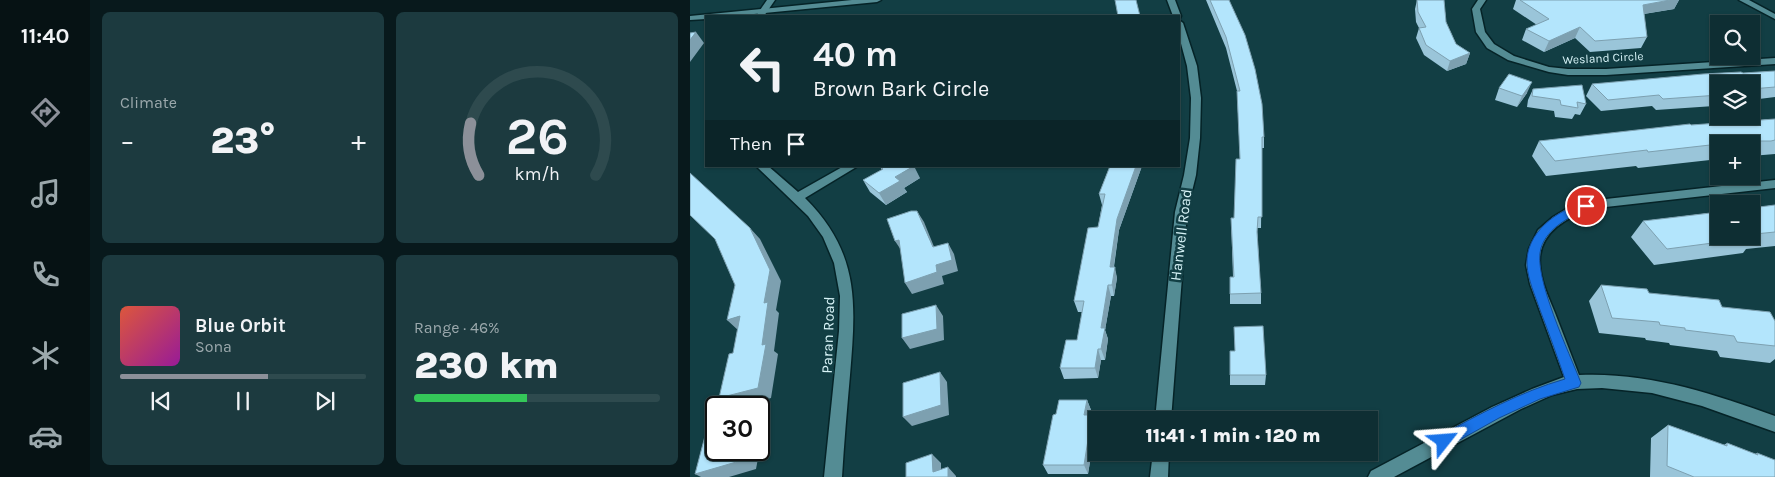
<!DOCTYPE html>
<html lang="en">
<head>
<meta charset="utf-8">
<style>
	:root { --surface:#0e2e33; --page:#1c3a3f; --text:#f1f3f6; --muted:#9ba8ac; --line:#2e4a4e; --accent:#8c9099 }
	body { margin:0; font-family:Karla,sans-serif; background:var(--page); color:var(--text); height:100vh; display:flex; flex-direction:column; font-size:19px; white-space:nowrap }
	* { box-sizing:border-box; margin:0 }
	p { font-size:16px; color:var(--muted) }
	.icon { flex:none; width:28px; height:28px; fill:none; stroke:currentColor; stroke-width:2; stroke-linecap:round; stroke-linejoin:round }
	.map { position:relative; flex:1; overflow:hidden }
	.sheet { display:flex; flex-direction:column; gap:12px; padding:12px; background:#08191c; width:600px }
	.sheet>* { flex:none }
	.hud { position:absolute; left:15px; top:15px; width:475px; height:152px; border-radius:0px; box-shadow:0 1px 4px #0004,0 0 0 1px var(--line); background:#0e2e33; color:var(--text); overflow:hidden }
	.fabs { position:absolute; left:1020px; top:15px; display:grid; gap:10px }
	.fabs a { display:grid; place-items:center; width:50px; height:50px; border-radius:0px; background:var(--surface); box-shadow:0 1px 4px #0004,0 0 0 1px var(--line); font-size:25px }
	.speed { position:absolute; left:15px; top:396px; display:flex; gap:10px; font-size:25px; font-weight:700; text-align:center }
	.speed>* { display:grid; place-content:center; width:65px; height:65px; border-radius:50%; background:var(--surface); box-shadow:0 1px 4px #0004,0 0 0 1px var(--line); line-height:1 }
	.speed .limit { border:2px solid #111; border-radius:8px; background:#fff; color:#111 }
	.pin { position:absolute; display:grid; place-items:center; width:42px; height:42px; color:#fff; margin:-21px; border:2px solid #fff; border-radius:50%; box-shadow:0 1px 5px #0007 }
	.me { position:absolute; width:55px; margin:-28px; rotate:62deg; stroke-linejoin:round; filter:drop-shadow(0 0 4px #0008) }
	.turn { display:flex; align-items:center; gap:18px; height:105px; padding:0 25px; font-size:22px }
	.turn .icon { width:65px; height:65px; stroke-width:2.5 }
	.turn b { display:block; font-size:35px; line-height:42px }
	.then { display:flex; align-items:center; height:48px; padding:0 25px; background:#0003; gap:10px; font-size:19px }
	.big { font-size:38px; font-weight:800; line-height:1.1 }
	.sheet .card { flex:1; display:flex; flex-direction:column; justify-content:center; gap:8px; min-width:0; padding:0 18px; border-radius:8px; background:var(--page) }
	.sheet .dial { align-items:center; gap:0 }
	.dial svg { height:130px; overflow:visible; fill:none; stroke:var(--line); stroke-width:7; stroke-linecap:round; text-anchor:middle }
	.dial text { fill:var(--text); stroke:none }
	.song { display:flex; align-items:center; gap:15px }
	.cover { width:60px; height:60px; border-radius:8px; background:linear-gradient(135deg,hsl(10 70% 55%),hsl(300 70% 35%)) }
	.played { height:5px; border-radius:2px; background:linear-gradient(90deg,var(--accent) 60%,var(--line) 60%) }
	.keys { display:flex; justify-content:space-around; direction:ltr }
	.heat { display:flex; justify-content:space-between; align-items:center; font-size:28px; direction:ltr }
	.charge { height:8px; border-radius:4px; background:linear-gradient(90deg,#34c759 46%,var(--line) 0) }
	.sheet .tiles { flex:1; display:grid; gap:12px; grid-template-columns:repeat(2,1fr) }
	.trip { position:absolute; left:398px; top:411px; width:290px; height:50px; border-radius:0px; background:var(--surface); box-shadow:0 1px 4px #0004,0 0 0 1px var(--line); font-weight:800; line-height:50px; text-align:center }
	main { display:flex; flex:1; min-height:0 }
	.tab-bar { display:flex; flex-direction:column; width:90px; justify-content:space-around; align-items:center; background:#061214; color:var(--muted) }
	.tab-bar .icon { width:35px; height:35px }
	.tab-bar .current { color:var(--accent) }
	.tab-bar b { font-size:22px; color:var(--text) }
	.map>svg:first-child { display:block }
</style>
</head>
<body>
<main>
<nav class="tab-bar">
<b>11:40</b>
<svg class="icon current" aria-label="directions" viewBox="0 0 24 24"><path d="M12 3l9 9-9 9-9-9zM9 14v-3h6M13 9l2 2-2 2"/></svg>
<svg class="icon" aria-label="music" viewBox="0 0 24 24"><path d="M9 18V5l10-2v13"/><circle cx="6" cy="18" r="3"/><circle cx="16" cy="16" r="3"/></svg>
<svg class="icon" aria-label="phone" viewBox="0 0 24 24"><path d="M5 4h4l2 5-3 2q2 4 5 5l2-3 5 2v4C11 20 4 13 5 4z"/></svg>
<svg class="icon" aria-label="climate" viewBox="0 0 24 24"><path d="M12 3v18M4 7l16 10M4 17L20 7"/></svg>
<svg class="icon" aria-label="car" viewBox="0 0 24 24"><path d="M5 17H2v-5l4-1 3-4h7l3 4 3 1v5h-3M9 17h6M6 11h13"/><circle cx="7" cy="17" r="2"/><circle cx="17" cy="17" r="2"/></svg>
</nav>
<section class="sheet">
<div class="tiles">
<div class="card"><p>Climate</p>
<div class="heat"><a>−</a><b class="big">23°</b><a>+</a></div>
</div>
<div class="card dial"><svg viewBox="0 0 100 80">
<path d="M14 69A42 42 0 1 1 86 69"/>
<path d="M14 69A42 42 0 0 1 9 37" stroke="#8c9099"/>
<text x="50" y="56" font-size="32" font-weight="700">26</text>
<text x="50" y="72" font-size="11">km/h</text>
</svg></div>
<div class="card">
<div class="song"><i class="cover"></i><div><b>Blue Orbit</b><p>Sona</p></div></div>
<div class="played"></div>
<div class="keys"><svg class="icon" aria-label="previous" viewBox="0 0 24 24"><path d="M18 5L8 12l10 7zM5 5v14"/></svg><svg class="icon" aria-label="pause" viewBox="0 0 24 24"><path d="M8 5v14M16 5v14"/></svg><svg class="icon" aria-label="next" viewBox="0 0 24 24"><path d="M6 5l10 7-10 7zM19 5v14"/></svg></div>
</div>
<div class="card"><p>Range · 46%</p><b class="big">230 km</b><div class="charge"></div></div>
</div>
</section>
<div class="map">
<svg width="1085" height="477" viewBox="0 0 1085 477">
	<rect width="100%" height="100%" fill="#123e44"/>
	<g fill="none" stroke-linecap="round" stroke-linejoin="round">
		<defs>
			<path id="minor" d="M77 0H85L74 16H66Z
				M477 0H485L491 16 490 18 483 16Z
				M788 0H796L790 9 795 32 804 44 824 56 859 67 878 69H916L1085 58V64L916 75H878L859 72 818 60 797 48 786 32 782 9Z
				M1049 0H1059L1085 14V19Z
				M489 20 493 23 507 66 511 98 510 138 506 175 497 212 481 420H465L485 212 494 175 500 138 501 98 497 66 489 36Z
				M66 166H78L108 192 154 166H168L115 198C170 253 166 303 160 375 157 409 154 443 152 477H134L149 331 150 296 144 263 133 237 118 216Z
				M1085 180V188L907 208C879 215 847 232 850 265 851 282 859 298 865 313 873 334 881 354 889 375 958 372 1021 393 1085 416V432L1012 406 962 393 912 388 887 389 862 395 831 409 704 477H678L681 471 802 407 842 389 874 377 840 284 836 265 839 249 848 230 863 217 881 206 907 200Z
				M463 452H479L478 477H460Z"/>
			<path id="tertiary" d="M162 0H191L187 2 44 16H16V19L0 20V16Z"/>
		</defs>
		<use href="#minor" stroke="#052327" stroke-width="3"/>
		<use href="#tertiary" stroke="#052327" stroke-width="3"/>
		<use href="#minor" fill="#548c94" fill-rule="evenodd"/>
		<use href="#tertiary" fill="#548c94" fill-rule="evenodd"/>
	</g>
	<path fill="#9ac5d9" d="M516 0H539L574 137V148H572L571 228H567L571 293V304H540V277H543L541 218H544L550 159 547 91 536 48Z
		M727 0 754 1 756 22 766 44 780 53 776 64 757 71 734 55 726 38 729 28 726 22 725 9Z
		M826 0H989L984 9 954 14 957 37 951 48 900 52 885 38 854 52 832 40 836 29 847 25 823 9Z
		M1085 71V97L1061 100V84H1029V102L1026 103 1024 106 966 110 962 106 911 111 896 96 902 84Z
		M809 88 837 93 827 107 805 100Z
		M843 89 896 104 890 115 885 114 882 119 865 117 864 111 837 107 838 100Z
		M1085 119V154L1061 156V144H1029V159L948 168 946 166 856 176 842 156 849 141 1001 125Z
		M420 166H452L429 230 424 267 427 278 424 296H421L415 330 418 339 415 360H411L408 378 374 379 370 368 387 340 392 312H388L384 301 408 227 412 205 409 194Z
		M190 167 230 178 214 188 217 192 196 205 180 192 173 180 192 170Z
		M1085 205V246L1056 249 1053 253 964 265 941 237 953 221Z
		M911 285 1032 307 1085 321V359L1080 363 1030 357 1027 351 980 345 979 343 956 340 955 338 909 333 899 301Z
		M540 351 576 375 575 385H540Z
		M397 400 401 410 400 415H402L406 425 398 474H358L353 465 366 414Z
		M978 425 1034 445 1037 443 1065 454 1067 453 1085 477H960L961 438Z"/>
	<path fill="#7da0b0" d="M980 0H989L984 9 947 15 953 5Z
		M890 27 885 38 854 52 859 41Z
		M6 32 14 43 0 62V40Z
		M780 53 776 64 757 71 760 61Z
		M842 82 837 93 827 107 832 96Z
		M224 166 230 178 214 188 217 192 196 205 189 193 205 177Z
		M446 166H452L429 230 422 278 420 267 427 219Z
		M227 211 234 222 249 259 243 247Z
		M60 228 70 239 91 281 86 310 89 313 84 351 88 354 81 398 45 408H42L29 398 72 345 74 303Z
		M209 240 213 253 205 241Z
		M258 243 264 254 268 271 252 276 254 284 222 294 215 283 246 265Z
		M425 267 427 278 424 296 422 285Z
		M418 285 421 296 415 330 418 339 415 360 411 349V328Z
		M246 305 253 316 254 340 220 349 212 338Z
		M50 316 49 331 37 320Z
		M408 349 411 360 408 378 405 368Z
		M250 372 257 382 259 415 222 426 213 417Z
		M397 400 401 410 398 424 394 415Z
		M402 415 406 425 398 474 394 465Z
		M69 430 73 432 66 469 39 477H11L5 474 54 450H69Z
		M242 454 251 463V477L243 472Z
		M258 467 266 476V477H258Z"/>
	<path fill="#b3e5fc" stroke="#7da0b0" d="M425 0H446L450 16H428Z
		M520 0H539L555 35 565 69 572 104 574 137H572V217H568L567 232 571 293 540 294V277H544L541 218H544L546 159H550L547 91H550L536 37Z
		M727 0H754L756 22 766 44 780 53 760 61 736 45 729 28 736 27 728 12Z
		M830 0H980L953 5 957 37 905 41 890 27 859 41 836 29 859 19Z
		M6 32 0 40V33Z
		M1085 71V87L1061 89V84H1029V95L973 99 969 95 918 100 902 84 1013 74 1051 72 1053 73Z
		M819 74 842 82 832 96 809 88Z
		M892 85 896 104 887 102 888 108 871 105 870 100 842 96 843 89Z
		M1085 119V140L1081 141H1063L1029 144 958 152 957 150 865 161 849 141 1000 124 1001 125Z
		M191 166H224L205 177 210 181 189 193 173 180 193 169 190 167Z
		M420 166H446L427 219 420 267H425L422 285H418L411 328H415L411 349H408L405 368H370L376 340H387L394 301H384L398 228 408 227 415 194H409Z
		M0 173 60 228 80 270 74 303 78 302 72 345 76 344 68 388 29 398 39 354 43 353 50 316 37 320 45 285 25 239 0 215Z
		M1085 205V232L1065 234 1068 237 977 249 953 221 1029 212V236H1061V208Z
		M221 211H227L243 247 258 243 262 260 246 265 247 272 215 283 209 240 205 241 197 219Z
		M911 285 957 289 959 293 1029 300 1032 307 1080 312 1085 321V346L1047 342 1044 336 995 330V328L970 325 969 322 922 318Z
		M246 305 247 329 212 338V314Z
		M573 326 576 375H540V351H545L544 327Z
		M250 372 251 405 213 417V383Z
		M369 400H397L394 415H402L394 465H353L363 415 366 414Z
		M978 425 1037 446V443L1068 455 1067 453 1085 460V477H1004L977 466Z
		M26 432V450H54L53 460 5 474 15 436Z
		M242 454 243 472 258 467V477H216V463Z"/>
	<path fill="#1a73e8" stroke="#114b97" d="M896 203 900 204 901 206 900 209C881 215 857 228 851 248 842 275 880 354 891 383L889 387 850 399 809 418 759 446 754 448 749 446 747 441 749 436C790 414 830 392 875 379 867 356 859 333 850 310 845 295 838 280 837 265 835 233 867 209 896 203Z"/>
	<g text-anchor="middle" stroke-width="5" stroke-linejoin="round" paint-order="stroke">
		<g font-size="12" fill="#d7f3f7" stroke="#123e44">
			<text transform="translate(913 58) rotate(-3)" y="4">Wesland Circle</text>
		</g>
		<g font-size="15" fill="#d7f3f7" stroke="#123e44">
			<text transform="translate(491 235) rotate(-83)" y="5">Hanwell Road</text>
			<text transform="translate(138 335) rotate(-88)" y="5">Paran Road</text>
		</g>
	</g>
</svg>
<div class="fabs">
<a><svg class="icon" aria-label="search" viewBox="0 0 24 24"><circle cx="10" cy="10" r="6"/><path d="M15 15l6 6"/></svg></a>
<a><svg class="icon" aria-label="layers" viewBox="0 0 24 24"><path d="M12 4l9 5-9 5-9-5zM3 14l9 5 9-5"/></svg></a>
<a>+</a>
<a>−</a>
</div>
<div class="speed"><div class="limit">30</div></div>
<div class="pin" style="left:896px;top:206px;background:#d93025"><svg class="icon" aria-label="arrive" viewBox="0 0 24 24"><path d="M6 21V4h12l-3 4 3 4H6"/></svg></div>
<svg class="me" style="left:754px;top:441px" viewBox="-20 -20 40 40"><path d="M0-17L14 15 0 8-14 15z" fill="#1a73e8" stroke="#fff" stroke-width="4"/></svg>
<div class="trip">11:41 · 1 min · 120 m</div>
<div class="hud">
<div class="turn"><svg class="icon" aria-label="left" viewBox="0 0 24 24"><path d="M17 20v-9H6M10 6l-5 5 5 5"/></svg><div><b>40 m</b>Brown Bark Circle</div></div>
<div class="then">Then<svg class="icon" aria-label="arrive" viewBox="0 0 24 24"><path d="M6 21V4h12l-3 4 3 4H6"/></svg></div>
</div>
</div>
</main>
</body>
</html>
